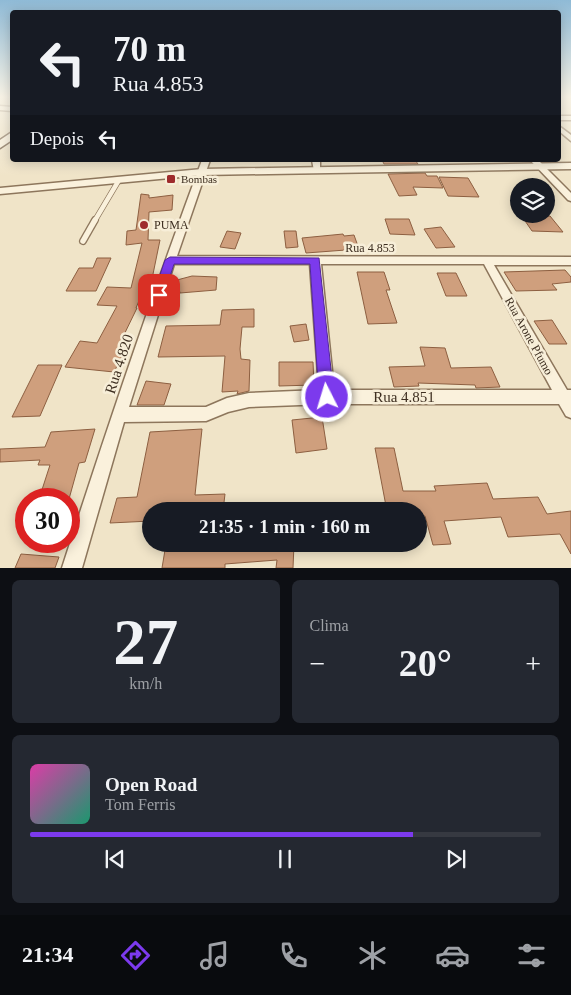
<!DOCTYPE html>
<html lang="pt">
<head>
<meta charset="utf-8">
<style>
	:root { --surface:#171b24; --page:#242831; --text:#f1f3f6; --muted:#9ea1a6; --line:#363941; --accent:#7c3aed }
	body { margin:0; font-family:"Times New Roman",serif; background:var(--page); color:var(--text); height:100vh; display:flex; flex-direction:column; font-size:19px; white-space:nowrap }
	* { box-sizing:border-box; margin:0 }
	p { font-size:16px; color:var(--muted) }
	.icon { flex:none; width:28px; height:28px; fill:none; stroke:currentColor; stroke-width:2; stroke-linecap:round; stroke-linejoin:round }
	.map { position:relative; height:568px; overflow:hidden }
	.drawer { display:flex; flex-direction:column; gap:12px; padding:12px; background:#0d0f14; flex:1 }
	.drawer>* { flex:none }
	.guide { position:absolute; left:10px; top:10px; width:551px; height:152px; border-radius:5px; box-shadow:0 2px 12px #0003; background:#171b24; color:var(--text); overflow:hidden }
	.tools { position:absolute; left:510px; top:178px; display:grid; gap:10px }
	.tools a { display:grid; place-items:center; width:45px; height:45px; border-radius:50%; background:var(--surface); box-shadow:0 2px 12px #0003; font-size:25px }
	.speed { position:absolute; left:15px; top:488px; display:flex; gap:10px; font-size:25px; font-weight:700; text-align:center }
	.speed>* { display:grid; place-content:center; width:65px; height:65px; border-radius:50%; background:var(--surface); box-shadow:0 2px 12px #0003; line-height:1 }
	.speed .limit { border:8px solid #d22; background:#fff; color:#111 }
	.pin { position:absolute; display:grid; place-items:center; width:42px; height:42px; color:#fff; margin:-21px; border-radius:10px; box-shadow:0 2px 8px #0006 }
	.me { position:absolute; width:55px; margin:-28px; rotate:355deg; stroke-linejoin:round; filter:drop-shadow(0 0 4px #0008) }
	.turn { display:flex; align-items:center; gap:18px; height:105px; padding:0 20px; font-size:22px }
	.turn .icon { width:65px; height:65px; stroke-width:2.5 }
	.turn b { display:block; font-size:35px; line-height:42px }
	.then { display:flex; align-items:center; height:48px; padding:0 20px; background:#0003; gap:10px; font-size:19px }
	.big { font-size:38px; font-weight:700; line-height:1.1 }
	.drawer .tile { flex:1; display:flex; flex-direction:column; justify-content:center; gap:8px; min-width:0; padding:0 18px; border-radius:8px; background:var(--page) }
	.drawer .dial { align-items:center; gap:0 }
	.dial b { font-size:65px; line-height:1 }
	.song { display:flex; align-items:center; gap:15px }
	.cover { width:60px; height:60px; border-radius:8px; background:linear-gradient(135deg,hsl(320 70% 55%),hsl(160 70% 35%)) }
	.played { height:5px; border-radius:2px; background:linear-gradient(90deg,var(--accent) 75%,var(--line) 75%) }
	.keys { display:flex; justify-content:space-around; direction:ltr }
	.heat { display:flex; justify-content:space-between; align-items:center; font-size:28px; direction:ltr }
	.drawer .tiles { flex:1; display:grid; gap:12px; grid-template-columns:1fr 1fr }
	.tile:last-child { grid-column:span 2 }
	.trip { position:absolute; left:142px; top:502px; width:285px; height:50px; border-radius:25px; background:var(--surface); box-shadow:0 2px 12px #0003; font-weight:700; line-height:50px; text-align:center }
	.dock { display:flex; height:80px; justify-content:space-around; align-items:center; background:#090b0e; color:var(--muted) }
	.dock .icon { width:35px; height:35px }
	.dock .on { color:var(--accent) }
	.dock b { font-size:22px; color:var(--text) }
	.map>svg:first-child { display:block }
</style>
</head>
<body>
<div class="map">
<svg width="571" height="568" viewBox="0 0 571 568">
	<rect width="100%" height="100%" fill="#f0e4c8"/>
	<path fill="#cf9f7d" stroke="#8d5f41" d="M382 160H415L418 164H384Z
		M425 173 427 176H437L443 188 413 187 417 195 399 196 388 174Z
		M439 177 468 178 479 197 448 196Z
		M141 194 149 195V198L173 195 172 210 149 212 148 240H160L152 279H148L136 308H137L119 345 127 346 114 372 65 367 80 341 97 343 117 306 97 305 107 287 131 288 142 243 126 245 127 231 136 230Z
		M521 215 550 216 563 232 532 231Z
		M385 219H409L415 235 390 234Z
		M441 227 455 247 436 248 424 229Z
		M227 231 241 233 235 249 220 247Z
		M284 231H296L298 247 286 248Z
		M343 234 344 236 354 235 359 249 306 253 302 238Z
		M97 258H111L96 291H66L79 268H93Z
		M565 270 571 277V282L552 284 557 290 516 291 504 272Z
		M357 272H384L390 290H386L397 323 368 324Z
		M437 273H456L467 296H446Z
		M192 276 217 277 216 290 180 293 177 280Z
		M254 309V327H242L240 349 241 359 250 360 249 391 237 394 238 391 222 392 225 356 158 357 166 326 220 325 222 310Z
		M552 320 567 344H549L534 321Z
		M306 324 309 340 294 342 290 326Z
		M420 347 445 348 451 368 491 367 500 387 476 388 475 385 418 383 419 386 394 387 389 367 425 366Z
		M279 362H313L314 385 279 386Z
		M38 365H62L40 416 12 417Z
		M146 381 171 384 164 405H137Z
		M322 417 327 449 296 453 292 420Z
		M95 429 85 462 79 463 69 499H39L50 465H38L40 460 0 462V449L45 447 51 432Z
		M202 429 195 495 225 494 223 511H151V521L110 523 117 498 137 497 150 432Z
		M375 448H394L403 491H436L434 486 487 483 493 499 538 497 547 514 571 511V554L560 534 508 537 501 517 444 521 451 544 433 545 425 516H419V511H407L406 506H386Z
		M166 544H294L293 568H276L277 560 225 564V568H162Z
		M21 554 46 556 59 557 55 568H15Z"/>
	<g fill="none" stroke-linecap="round" stroke-linejoin="round">
		<defs>
			<path id="service-far1" d="M94 222 119 180"/>
			<path id="service" d="M83 241 95 220"/>
			<path id="minor" d="M0 106 12 107V111L0 110Z
				M559 116H571V120H559Z
				M559 126 571 135V141L559 131Z
				M202 160H210L177 256 571 257V265H494L567 390H571V418L566 416 559 404H327L249 407 228 412 206 421 124 422 82 568H62C106 431 152 295 202 160ZM174 264H310L319 390 249 393 227 398 206 407H129ZM321 264H484L552 390H334Z
				M312 160H320V171H314Z
				M530 160H538L571 193V201L568 200Z"/>
			<path id="tertiary" d="M571 163V169L202 175 0 194V188L202 169Z"/>
			<path id="secondary" d="M12 132V140L0 148V140Z"/>
		</defs>
		<use href="#service-far1" stroke="#8d765c" stroke-width="6"/>
		<use href="#service" stroke="#8d765c" stroke-width="8"/>
		<use href="#minor" stroke="#8d765c" stroke-width="3"/>
		<use href="#tertiary" stroke="#8d765c" stroke-width="3"/>
		<use href="#secondary" stroke="#6f573f" stroke-width="3"/>
		<use href="#service-far1" stroke="#faf1dc" stroke-width="4.5"/>
		<use href="#service" stroke="#faf1dc" stroke-width="5.5"/>
		<use href="#minor" fill="#faf1dc" fill-rule="evenodd"/>
		<use href="#tertiary" fill="#faf1dc" fill-rule="evenodd"/>
		<use href="#secondary" fill="#faf1dc" fill-rule="evenodd"/>
	</g>
	<linearGradient id="sky" x2="0" y2="1"><stop stop-color="#8fbad6"/><stop offset="0.55" stop-color="#f8f3e6"/><stop offset="1" stop-color="#f8f3e6" stop-opacity="0"/></linearGradient>
	<rect width="571" height="176" fill="url(#sky)"/>
	<path fill="#7c3aed" stroke="#51269a" d="M170 257 319 258 334 397 332 402 327 404 321 402 319 397 310 264H174L163 298H154L153 295 165 260Z"/>
	<g fill="#9e2a2b" stroke="#f7eed8" stroke-width="2">
		<rect x="166" y="174" width="10" height="10" rx="2.5"/>
		<circle cx="144" cy="225" r="5"/>
	</g>
	<g text-anchor="middle" stroke-width="5" stroke-linejoin="round" paint-order="stroke">
		<g font-size="11" fill="#3d2e20" stroke="#f7eed8" text-anchor="start">
			<text x="181" y="183">Bombas</text>
		</g>
		<g font-size="12" fill="#3d2e20" stroke="#f7eed8" text-anchor="start">
			<text x="154" y="229">PUMA</text>
		</g>
		<g font-size="12" fill="#3d2e20" stroke="#f7eed8">
			<text x="370" y="252">Rua 4.853</text>
			<text transform="translate(529 336) rotate(61)" y="4">Rua Arone Pfumo</text>
		</g>
		<g font-size="15" fill="#3d2e20" stroke="#f7eed8">
			<text transform="translate(119 364) rotate(-72)" y="5">Rua 4.820</text>
			<text x="404" y="402">Rua 4.851</text>
		</g>
	</g>
</svg>
<div class="tools">
<a><svg class="icon" aria-label="layers" viewBox="0 0 24 24"><path d="M12 4l9 5-9 5-9-5zM3 14l9 5 9-5"/></svg></a>
</div>
<div class="speed"><div class="limit">30</div></div>
<div class="pin" style="left:159px;top:295px;background:#d93025"><svg class="icon" aria-label="arrive" viewBox="0 0 24 24"><path d="M6 21V4h12l-3 4 3 4H6"/></svg></div>
<svg class="me" style="left:327px;top:397px" viewBox="-20 -20 40 40"><circle r="17" fill="#7c3aed" stroke="#fff" stroke-width="3"/><path d="M0-11L8 9 0 5-8 9z" fill="#fff"/></svg>
<div class="trip">21:35 · 1 min · 160 m</div>
<div class="guide">
<div class="turn"><svg class="icon" aria-label="left" viewBox="0 0 24 24"><path d="M17 20v-9H6M10 6l-5 5 5 5"/></svg><div><b>70 m</b>Rua 4.853</div></div>
<div class="then">Depois<svg class="icon" aria-label="left" viewBox="0 0 24 24"><path d="M17 20v-9H6M10 6l-5 5 5 5"/></svg></div>
</div>
</div>
<section class="drawer">
<div class="tiles">
<div class="tile dial"><b>27</b><p>km/h</p></div>
<div class="tile"><p>Clima</p>
<div class="heat"><a>−</a><b class="big">20°</b><a>+</a></div>
</div>
<div class="tile">
<div class="song"><i class="cover"></i><div><b>Open Road</b><p>Tom Ferris</p></div></div>
<div class="played"></div>
<div class="keys"><svg class="icon" aria-label="previous" viewBox="0 0 24 24"><path d="M18 5L8 12l10 7zM5 5v14"/></svg><svg class="icon" aria-label="pause" viewBox="0 0 24 24"><path d="M8 5v14M16 5v14"/></svg><svg class="icon" aria-label="next" viewBox="0 0 24 24"><path d="M6 5l10 7-10 7zM19 5v14"/></svg></div>
</div>
</div>
</section>
<nav class="dock">
<b>21:34</b>
<svg class="icon on" aria-label="directions" viewBox="0 0 24 24"><path d="M12 3l9 9-9 9-9-9zM9 14v-3h6M13 9l2 2-2 2"/></svg>
<svg class="icon" aria-label="music" viewBox="0 0 24 24"><path d="M9 18V5l10-2v13"/><circle cx="6" cy="18" r="3"/><circle cx="16" cy="16" r="3"/></svg>
<svg class="icon" aria-label="phone" viewBox="0 0 24 24"><path d="M5 4h4l2 5-3 2q2 4 5 5l2-3 5 2v4C11 20 4 13 5 4z"/></svg>
<svg class="icon" aria-label="climate" viewBox="0 0 24 24"><path d="M12 3v18M4 7l16 10M4 17L20 7"/></svg>
<svg class="icon" aria-label="car" viewBox="0 0 24 24"><path d="M5 17H2v-5l4-1 3-4h7l3 4 3 1v5h-3M9 17h6M6 11h13"/><circle cx="7" cy="17" r="2"/><circle cx="17" cy="17" r="2"/></svg>
<svg class="icon" aria-label="filters" viewBox="0 0 24 24"><path d="M4 7h16M4 17h16"/><circle cx="9" cy="7" r="2"/><circle cx="15" cy="17" r="2"/></svg>
</nav>
</body>
</html>
